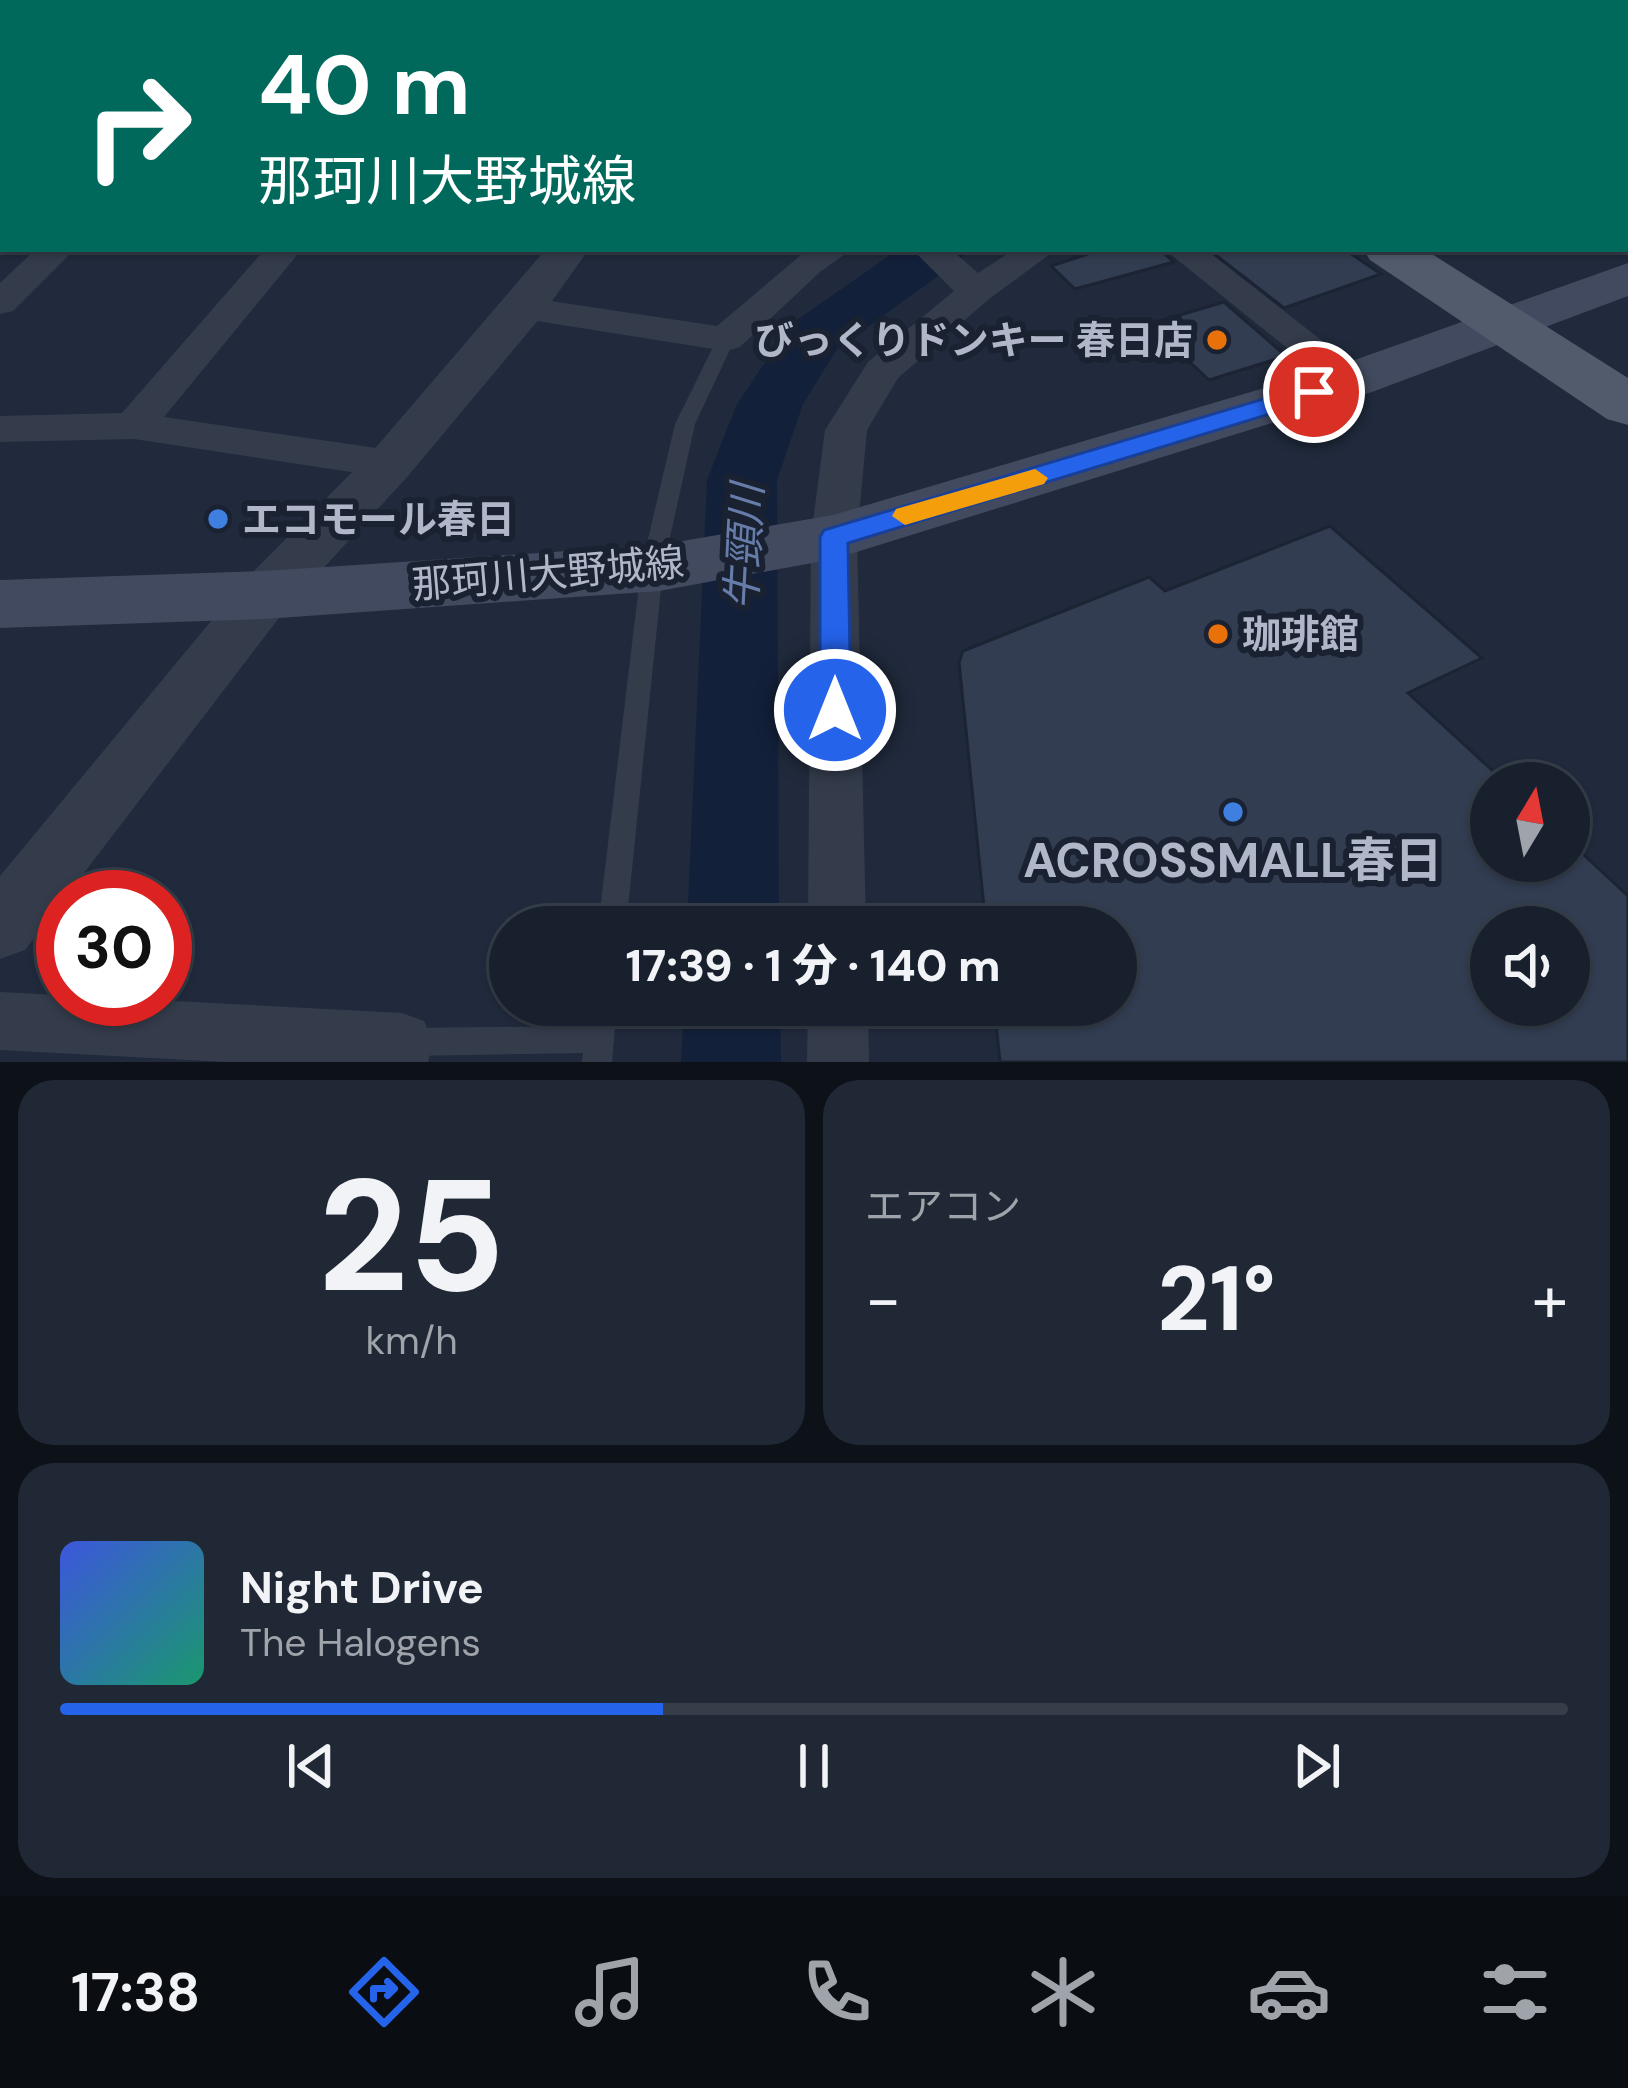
<!DOCTYPE html>
<html lang="ja">
<head>
<meta charset="utf-8">
<style>
	:root { --surface:#18202d; --page:#212835; --text:#f1f3f6; --muted:#9fa3aa; --line:#363e49; --accent:#2563eb }
	body { margin:0; font-family:"DM Sans","Noto Sans JP",sans-serif; background:var(--page); color:var(--text); height:100vh; display:flex; flex-direction:column; font-size:45px; white-space:nowrap }
	* { box-sizing:border-box; margin:0 }
	p { font-size:39px; color:var(--muted) }
	.icon { flex:none; width:66px; height:66px; fill:none; stroke:currentColor; stroke-width:2; stroke-linecap:round; stroke-linejoin:round }
	.map { position:relative; height:1062px; overflow:hidden }
	.drawer { display:flex; flex-direction:column; gap:18px; padding:18px; background:#0d1219; flex:1 }
	.drawer>* { flex:none }
	.top-card { position:absolute; left:0px; top:0px; width:1629px; height:252px; box-shadow:0 3px 9px #0004,0 0 0 3px var(--line); background:#00695c; color:#fff; overflow:hidden }
	.needle { width:78px; rotate:10deg }
	.fabs { position:absolute; left:1470px; top:762px; display:grid; gap:24px }
	.fabs a { display:grid; place-items:center; width:120px; height:120px; border-radius:50%; background:var(--surface); box-shadow:0 3px 9px #0004,0 0 0 3px var(--line); font-size:60px }
	.speed { position:absolute; left:36px; top:870px; display:flex; gap:24px; font-size:60px; font-weight:700; text-align:center }
	.speed>* { display:grid; place-content:center; width:156px; height:156px; border-radius:50%; background:var(--surface); box-shadow:0 3px 9px #0004,0 0 0 3px var(--line); line-height:1 }
	.speed .limit { border:18px solid #d22; background:#fff; color:#111 }
	.pin { position:absolute; display:grid; place-items:center; width:102px; height:102px; color:#fff; margin:-51px; border:6px solid #fff; border-radius:50%; box-shadow:0 3px 12px #0007 }
	.me { position:absolute; width:132px; margin:-66px; rotate:0deg; stroke-linejoin:round; filter:drop-shadow(0 0 9px #0008) }
	.turn { display:flex; align-items:center; gap:42px; height:252px; padding:0 60px; font-size:54px }
	.turn .icon { width:156px; height:156px; stroke-width:2.5 }
	.turn b { display:block; font-size:84px; line-height:102px }
	.big { font-size:90px; font-weight:800; line-height:1.1 }
	.drawer .widget { flex:1; display:flex; flex-direction:column; justify-content:center; gap:18px; min-width:0; padding:0 42px; border-radius:36px; background:var(--page) }
	.drawer .dial { align-items:center; gap:0 }
	.dial b { font-size:156px; line-height:1 }
	.song { display:flex; align-items:center; gap:36px }
	.cover { width:144px; height:144px; border-radius:18px; background:linear-gradient(135deg,hsl(230 70% 55%),hsl(160 70% 35%)) }
	.played { height:12px; border-radius:6px; background:linear-gradient(90deg,var(--accent) 40%,var(--line) 40%) }
	.keys { display:flex; justify-content:space-around; direction:ltr }
	.heat { display:flex; justify-content:space-between; align-items:center; font-size:66px; direction:ltr }
	.drawer .tiles { flex:1; display:grid; gap:18px; grid-template-columns:1fr 1fr }
	.widget:last-child { grid-column:span 2 }
	.trip { position:absolute; left:489px; top:906px; width:648px; height:120px; border-radius:60px; background:var(--surface); box-shadow:0 3px 9px #0004,0 0 0 3px var(--line); font-weight:800; line-height:120px; text-align:center }
	.tabs { display:flex; height:192px; justify-content:space-around; align-items:center; background:#0a0d12; color:var(--muted) }
	.tabs .icon { width:84px; height:84px }
	.tabs .current { color:var(--accent) }
	.tabs b { font-size:54px; color:var(--text) }
	.map>svg:first-child { display:block }
</style>
</head>
<body>
<div class="map">
<svg width="1628" height="1062" viewBox="0 0 1628 1062">
	<rect width="100%" height="100%" fill="#202a3c"/>
	<g fill="none" stroke-linecap="round" stroke-linejoin="round">
		<path fill="#13203a" fill-rule="evenodd" d="M899 249H968L959 261 837 349 803 404 777 480 779 927H687L707 480 737 404 791 324Z
			M684 1005H780L781 1062H681Z"/>
	</g>
	<path fill="#323d52" stroke="#1c2333" stroke-width="3" fill-rule="evenodd" d="M1103 249H1159L1174 262 1075 289 1051 266Z
		M1208 249H1344L1381 274 1284 308Z
		M1224 302 1286 356 1209 380 1149 324Z
		M1330 526 1482 658 1408 693 1506 783H1491V861H1569V841L1628 896V1062H1000L994 1005H1116V927H986L959 662 963 651 1149 577 1165 591ZM1491 927H1569V1005H1491Z"/>
	<g fill="none" stroke-linecap="round" stroke-linejoin="round">
		<path stroke="#3b5155" stroke-width="6" stroke-dasharray="6 6" stroke-linecap="butt" d="M1267 3 1272 0"/>
		<path fill="#343c4c" fill-rule="evenodd" d="M696 0H738L740 3H699Z
			M726 334 735 339 695 424 663 569 626 927H598L641 569 675 424 717 339Z
			M589 1005H617L612 1062H582L583 1053 409 1056 399 1052 395 1042 399 1032 409 1028 587 1026Z"/>
		<path fill="#343c4c" fill-rule="evenodd" d="M208 0H267L269 3H210Z
			M857 0H887L889 3H859Z
			M1403 0H1433L1401 3Z
			M1626 124H1628V144H1626Z
			M1626 190H1628V211H1626Z
			M36 249H75L13 311 0 314V283Z
			M265 249H302L164 417 390 450 405 454 411 464 405 474 390 478 134 439 0 442V416L122 413Z
			M808 249H852L820 272 740 347 726 351 524 319 511 316 505 308 511 300 524 297 717 326Z
			M912 249H951L978 273 1015 249H1057L989 299 898 378 867 430 857 537 866 927H808L811 537 825 430 868 362 954 291Z
			M1164 249H1205L1372 380 1366 389 1352 392 1338 389Z
			M0 992 402 1013 424 1021 433 1042 428 1062H227L0 1050Z
			M808 1005H868L869 1062H807Z"/>
		<path fill="#343c4c" fill-rule="evenodd" d="M114 0H150L112 3Z
			M737 0H771L735 3Z
			M3 90V113L0 114V91Z
			M546 249H589L540 318 408 476 285 610 25 950 0 959V876L245 580 372 452Z"/>
		<path fill="#424a5f" fill-rule="evenodd" d="M1628 263V296L1372 392 834 559 659 591 265 619 0 628V580L265 571 659 545 833 515 1332 368Z"/>
		<path fill="#525b6c" fill-rule="evenodd" d="M1050 0H1093L1095 3H1052Z
			M1363 249H1424L1628 378V425L1607 419 1370 260Z"/>
	</g>
	<path fill="#2563eb" stroke="#184099" stroke-width="3" d="M1314 384 1322 387V398L848 543 851 710 846 719H824L820 710V537L824 530Z"/>
	<path fill="#f59e0b" d="M1035 469 1048 478 1044 484 905 525 892 516 896 509Z"/>
	<g fill="#e8710a" stroke="#1a2131" stroke-width="4.5">
		<circle cx="1217" cy="340" r="12"/>
		<circle cx="1218" cy="634" r="12"/>
	</g>
	<g fill="#3f7fe0" stroke="#1a2131" stroke-width="4.5">
		<circle cx="218" cy="519" r="12"/>
		<circle cx="1233" cy="812" r="12"/>
	</g>
	<g text-anchor="middle" stroke-width="12" stroke-linejoin="round" paint-order="stroke">
		<g font-size="39" font-weight="bold" fill="#afb7c8" stroke="#1a2131" text-anchor="start">
			<text x="1193" y="354" text-anchor="end">びっくりドンキー 春日店</text>
			<text x="242" y="533">エコモール春日</text>
			<text x="1242" y="648">珈琲館</text>
		</g>
		<g font-size="39" fill="#afb7c8" stroke="#1a2131">
			<text transform="translate(548 573) rotate(-5)" y="14">那珂川大野城線</text>
		</g>
		<g font-size="42" font-style="italic" fill="#667daa" stroke="#1a2131">
			<text transform="translate(744 547) rotate(-87)" y="15">牛頸川</text>
		</g>
		<g font-size="48" font-weight="bold" fill="#afb7c8" stroke="#1a2131">
			<text x="1233" y="877">ACROSSMALL春日</text>
		</g>
	</g>
</svg>
<div class="fabs">
<a><svg class="needle" viewBox="-14 -14 28 28"><path d="M0-13l5 13h-10z" fill="#e53935"/><path d="M0 13l5-13h-10z" fill="#9fa3aa"/></svg></a>
<a><svg class="icon" aria-label="sound" viewBox="0 0 24 24"><path d="M4 9h4l5-4v14l-5-4H4zM17 9q2 3 0 6"/></svg></a>
</div>
<div class="speed"><div class="limit">30</div></div>
<div class="pin" style="left:1314px;top:392px;background:#d93025"><svg class="icon" aria-label="arrive" viewBox="0 0 24 24"><path d="M6 21V4h12l-3 4 3 4H6"/></svg></div>
<svg class="me" style="left:835px;top:710px" viewBox="-20 -20 40 40"><circle r="17" fill="#2563eb" stroke="#fff" stroke-width="3"/><path d="M0-11L8 9 0 5-8 9z" fill="#fff"/></svg>
<div class="trip">17:39 · 1 分 · 140 m</div>
<div class="top-card">
<div class="turn"><svg class="icon" aria-label="right" viewBox="0 0 24 24"><path d="M7 20v-9h11M14 6l5 5-5 5"/></svg><div><b>40 m</b>那珂川大野城線</div></div>
</div>
</div>
<section class="drawer">
<div class="tiles">
<div class="widget dial"><b>25</b><p>km/h</p></div>
<div class="widget"><p>エアコン</p>
<div class="heat"><a>−</a><b class="big">21°</b><a>+</a></div>
</div>
<div class="widget">
<div class="song"><i class="cover"></i><div><b>Night Drive</b><p>The Halogens</p></div></div>
<div class="played"></div>
<div class="keys"><svg class="icon" aria-label="previous" viewBox="0 0 24 24"><path d="M18 5L8 12l10 7zM5 5v14"/></svg><svg class="icon" aria-label="pause" viewBox="0 0 24 24"><path d="M8 5v14M16 5v14"/></svg><svg class="icon" aria-label="next" viewBox="0 0 24 24"><path d="M6 5l10 7-10 7zM19 5v14"/></svg></div>
</div>
</div>
</section>
<nav class="tabs">
<b>17:38</b>
<svg class="icon current" aria-label="directions" viewBox="0 0 24 24"><path d="M12 3l9 9-9 9-9-9zM9 14v-3h6M13 9l2 2-2 2"/></svg>
<svg class="icon" aria-label="music" viewBox="0 0 24 24"><path d="M9 18V5l10-2v13"/><circle cx="6" cy="18" r="3"/><circle cx="16" cy="16" r="3"/></svg>
<svg class="icon" aria-label="phone" viewBox="0 0 24 24"><path d="M5 4h4l2 5-3 2q2 4 5 5l2-3 5 2v4C11 20 4 13 5 4z"/></svg>
<svg class="icon" aria-label="climate" viewBox="0 0 24 24"><path d="M12 3v18M4 7l16 10M4 17L20 7"/></svg>
<svg class="icon" aria-label="car" viewBox="0 0 24 24"><path d="M5 17H2v-5l4-1 3-4h7l3 4 3 1v5h-3M9 17h6M6 11h13"/><circle cx="7" cy="17" r="2"/><circle cx="17" cy="17" r="2"/></svg>
<svg class="icon" aria-label="filters" viewBox="0 0 24 24"><path d="M4 7h16M4 17h16"/><circle cx="9" cy="7" r="2"/><circle cx="15" cy="17" r="2"/></svg>
</nav>
</body>
</html>
